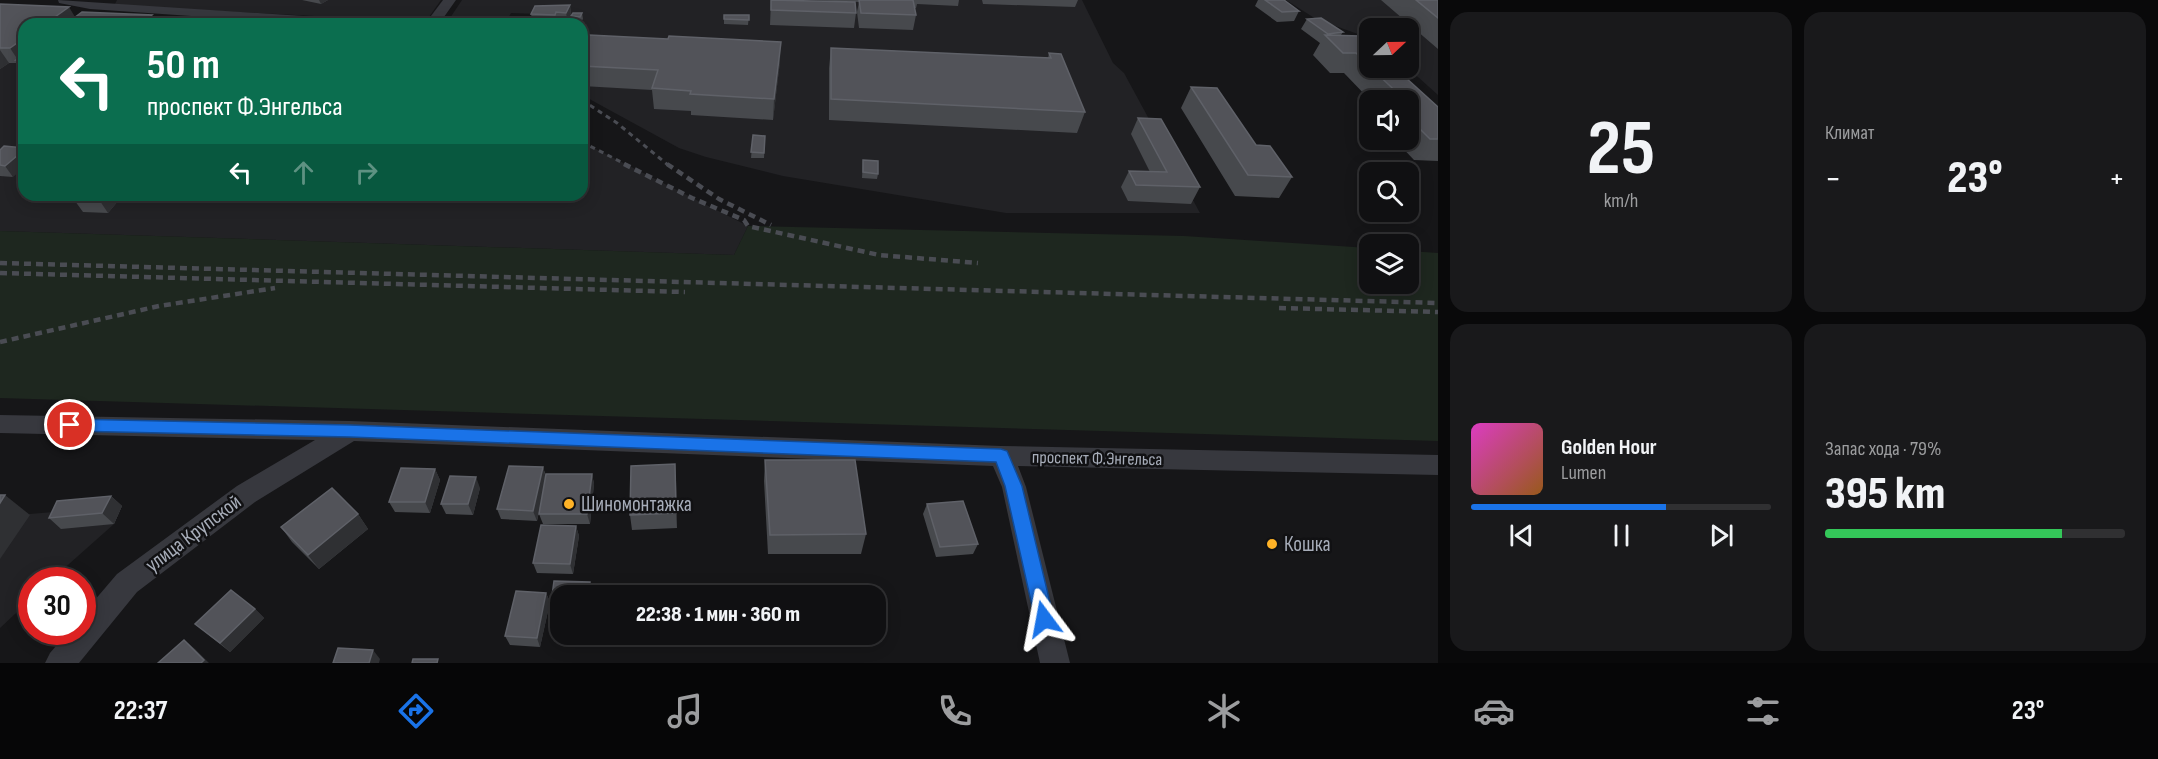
<!DOCTYPE html>
<html lang="ru">
<head>
<meta charset="utf-8">
<style>
	:root { --surface:#101012; --page:#19191b; --text:#f1f3f6; --muted:#9c9d9f; --line:#303032; --accent:#1a73e8 }
	body { margin:0; font-family:"Sofia Sans Condensed",sans-serif; background:var(--page); color:var(--text); height:100vh; display:flex; flex-direction:column; font-size:22px; white-space:nowrap }
	* { box-sizing:border-box; margin:0 }
	p { font-size:20px; color:var(--muted) }
	.icon { flex:none; width:33px; height:33px; fill:none; stroke:currentColor; stroke-width:2; stroke-linecap:round; stroke-linejoin:round }
	.map { position:relative; flex:1; overflow:hidden }
	.sheet { display:flex; flex-direction:column; gap:12px; padding:12px; background:#09090a; width:720px }
	.sheet>* { flex:none }
	.hud { position:absolute; left:18px; top:18px; width:570px; height:183px; border-radius:18px; box-shadow:0 3px 15px #0003,0 0 0 2px var(--line); background:#0b6e4f; color:#fff; overflow:hidden }
	.needle { width:39px; rotate:68deg }
	.buttons { position:absolute; left:1359px; top:18px; display:grid; gap:12px }
	.buttons a { display:grid; place-items:center; width:60px; height:60px; border-radius:12px; background:var(--surface); box-shadow:0 3px 15px #0003,0 0 0 2px var(--line); font-size:30px }
	.speed { position:absolute; left:18px; top:567px; display:flex; gap:12px; font-size:30px; font-weight:700; text-align:center }
	.speed>* { display:grid; place-content:center; width:78px; height:78px; border-radius:50%; background:var(--surface); box-shadow:0 3px 15px #0003,0 0 0 2px var(--line); line-height:1 }
	.speed .limit { border:9px solid #d22; background:#fff; color:#111 }
	.pin { position:absolute; display:grid; place-items:center; width:51px; height:51px; color:#fff; margin:-26px; border:3px solid #fff; border-radius:50%; box-shadow:0 2px 6px #0007 }
	.me { position:absolute; width:66px; margin:-33px; rotate:347deg; stroke-linejoin:round; filter:drop-shadow(0 0 4px #0008) }
	.turn { display:flex; align-items:center; gap:21px; height:126px; padding:0 30px; font-size:27px }
	.turn .icon { width:78px; height:78px; stroke-width:2.5 }
	.turn b { display:block; font-size:42px; line-height:51px }
	.lanes { display:flex; align-items:center; height:57px; padding:0 30px; background:#0003; justify-content:center; gap:30px; direction:ltr }
	.lanes .off { opacity:.35 }
	.big { font-size:45px; font-weight:800; line-height:1.1 }
	.sheet .tile { flex:1; display:flex; flex-direction:column; justify-content:center; gap:9px; min-width:0; padding:0 21px; border-radius:18px; background:var(--page) }
	.sheet .dial { align-items:center; gap:0 }
	.dial b { font-size:78px; line-height:1 }
	.song { display:flex; align-items:center; gap:18px }
	.cover { width:72px; height:72px; border-radius:9px; background:linear-gradient(135deg,hsl(310 70% 55%),hsl(30 70% 35%)) }
	.played { height:6px; border-radius:3px; background:linear-gradient(90deg,var(--accent) 65%,var(--line) 65%) }
	.keys { display:flex; justify-content:space-around; direction:ltr }
	.heat { display:flex; justify-content:space-between; align-items:center; font-size:33px; direction:ltr }
	.charge { height:9px; border-radius:4px; background:linear-gradient(90deg,#34c759 79%,var(--line) 0) }
	.sheet .tiles { flex:1; display:grid; gap:12px; grid-template-columns:repeat(2,1fr) }
	.trip { position:absolute; left:550px; top:585px; width:336px; height:60px; border-radius:18px; background:var(--surface); box-shadow:0 3px 15px #0003,0 0 0 2px var(--line); font-weight:800; line-height:60px; text-align:center }
	.dock { display:flex; height:96px; justify-content:space-around; align-items:center; background:#060607; color:var(--muted) }
	.dock .icon { width:42px; height:42px }
	.dock .selected { color:var(--accent) }
	.dock b { font-size:27px; color:var(--text) }
	main { display:flex; flex:1; min-height:0 }
	.map>svg:first-child { display:block }
</style>
</head>
<body>
<main>
<div class="map">
<svg width="1438" height="663" viewBox="0 0 1438 663">
	<rect width="100%" height="100%" fill="#161618"/>
	<path fill="#222225" d="M117 0H441L429 17 406 21 127 6 115 4Z
		M462 0H1082L1113 63 1124 73 1200 213H1006L783 176 706 157 679 148 582 95V33L586 23 557 24 538 14 511 13 505 24 448 21Z
		M1286 0H1438V95L1408 68V28H1370L1369 38 1316 19Z
		M0 15 24 24V195H582V142L748 226 734 255 0 231Z
		M122 506 114 524 51 580H32L31 599 0 628V514H30Z"/>
	<path fill="#1e271f" d="M748 226 1184 236 1369 248 1370 284H1408L1409 251 1438 253V441L0 398V231L734 255Z"/>
	<g fill="none" stroke-linecap="round" stroke-linejoin="round">
		<path fill="#37383e" fill-rule="evenodd" d="M58 0 364 20 371 24H306L90 9 59 3Z
			M443 0H456L439 24H425Z
			M0 415 350 421 1001 446 1438 455V475L1018 466 1026 487 1070 663H1040L1002 487 993 466 354 441 255 502 137 592 79 663H45L50 653 68 632H82V615L117 574 237 486 315 440 0 433Z"/>
		<path stroke="#4a4c53" stroke-width="3" stroke-dasharray="5 4.5" stroke-linecap="butt" d="M582 100 617 123 668 165
			M582 142 627 165"/>
		<path stroke="#4a4c53" stroke-width="4.5" stroke-dasharray="7 5" stroke-linecap="butt" d="M624 164 692 198 744 220 748 226 879 255 978 263
			M667 164 719 199 771 225
			M0 263 1438 303
			M0 273 685 292
			M1279 308 1438 312
			M0 342 159 306 275 288"/>
	</g>
	<path fill="#47494d" d="M302 0H328L321 4Z
		M771 0 856 13 854 28 770 25Z
		M810 0H959L958 6 917 4 916 8H914L916 15 913 30 859 28 857 12 859 2Z
		M982 0H1078L1075 7 983 4Z
		M1258 0H1284L1299 11 1294 21 1277 22 1255 6Z
		M1381 0H1438V49Z
		M0 4 75 17 24 24V71L19 63H9L0 69Z
		M570 5 571 15 568 23 557 22V24H533L531 14Z
		M582 13 583 19 581 22 572 21 571 16Z
		M724 15H749L748 25 724 24Z
		M1307 19 1343 32 1341 35 1370 43V68H1395L1438 107V161L1414 160 1395 140H1408V100H1370L1344 73H1330L1313 55 1320 43 1301 29Z
		M831 48 1048 58 1049 53 1085 112 1077 133 829 120V68Z
		M582 49 780 61 773 120 691 115V111L654 109 652 90 582 86Z
		M1191 87 1292 177 1279 198 1235 196 1181 108Z
		M1366 116H1370V129L1362 121Z
		M1138 118 1200 187 1191 204 1128 201 1121 187 1129 171 1150 172 1131 134Z
		M753 135 765 136 764 158H751Z
		M0 150 13 177 0 176Z
		M863 160 878 174 877 179 862 178Z
		M123 195 108 213 83 212 75 201Z
		M765 460 866 534 861 554H768L764 481Z
		M543 467 546 476 592 474 594 484 590 524H543L539 514 543 495 537 521 501 519 497 509Z
		M435 469 440 480 430 513 395 512 389 502Z
		M676 480 677 528 632 530 630 515Z
		M480 488 473 515 446 514 441 504Z
		M111 496 122 506 114 524 61 529 49 518Z
		M927 504 978 544 973 554 936 557 923 514Z
		M358 514 368 529 319 569 292 542 281 527Z
		M576 526 579 536 573 574 537 573 533 563Z
		M554 581 590 582 592 591V596H561V612H554L551 603Z
		M546 593 550 602 540 647 510 645 505 636Z
		M255 609 264 618 230 652 195 624Z
		M616 634H671V644H618Z"/>
	<path fill="#2f3033" d="M319 0H328L321 4Z
		M570 5 571 15 568 23 566 13Z
		M69 7 78 22 75 24H45Z
		M152 15 157 24H141Z
		M24 38V60H18L10 48Z
		M781 42 780 61 773 120 774 99Z
		M0 50 9 63 0 69Z
		M24 150V168L13 177 5 166Z
		M106 195H123L108 213 100 201Z
		M675 464 676 480 677 528 676 513Z
		M543 467 546 478 537 521 533 511Z
		M435 469 440 480 430 513 425 502Z
		M592 474 594 484 590 524 587 514Z
		M476 477 480 488 473 515 468 504Z
		M5 495 30 515 0 559V503Z
		M111 496 122 506 114 524 102 513Z
		M358 514 368 529 319 569 308 555Z
		M576 526 579 536 573 574 570 564Z
		M590 582 592 591V596H588Z
		M546 593 550 602 540 647 537 638Z
		M255 609 264 618 230 652 220 643Z
		M184 640 195 649 209 663H201Z
		M373 650 380 659 379 663H369Z"/>
	<path fill="#525359" stroke="#5f6168" stroke-width="1.5" d="M771 0 855 2 856 13 771 10Z
		M859 0H913L916 15 861 13Z
		M1265 0H1284L1299 11 1282 12Z
		M1416 0H1438V18Z
		M0 4 69 7 45 24H24V38L10 48H0Z
		M570 5 566 13 556 12 555 15 531 14 535 6Z
		M82 12 152 15 141 24H66Z
		M573 13H582L580 17 571 16Z
		M724 15H749V20L724 19Z
		M1321 18 1343 32 1328 34 1307 19Z
		M589 35 668 39 669 36 781 42 774 99 690 94 691 91 652 88 658 70 582 66V49Z
		M1325 35 1361 36 1370 43V66L1356 53H1343Z
		M831 48 1051 58 1049 53 1061 54 1085 112 831 99Z
		M24 54V60H16Z
		M1371 68H1395L1438 107V139H1430L1408 117V104L1409 105 1408 100H1405Z
		M1191 87 1217 88 1256 145 1270 146 1292 177 1248 175Z
		M1138 118 1161 119 1200 187 1136 185 1129 171 1167 172Z
		M753 135 765 136 764 153 751 152Z
		M4 146 24 148V150L5 166 0 165V150Z
		M863 160 878 161V174L863 172Z
		M81 195H106L100 201H75Z
		M765 460H855L866 534 770 535Z
		M675 464 676 513 630 515 631 466Z
		M509 466 543 467 533 511 497 509Z
		M401 468 435 469 425 502H389Z
		M546 474H592L587 514H539Z
		M450 476 476 477 468 504H441Z
		M332 488 358 514 308 555 281 527Z
		M0 495H5L0 503Z
		M111 496 102 513 49 518 57 501Z
		M963 501 978 544 940 547 927 504Z
		M541 525 576 526 570 564 533 563Z
		M554 581 590 582 588 596H561V603H551Z
		M231 590 255 609 220 643 195 624Z
		M516 591 546 593 537 638 505 636Z
		M616 634H670V635H616Z
		M184 640 204 660 201 663H158Z
		M338 648 373 650 369 663H333Z
		M413 659H438L437 663H412Z"/>
	<path fill="#1a73e8" stroke="#114b97" stroke-width="1.5" d="M70 419 350 425 1001 449 1007 451 1022 486 1054 619 1051 625 1044 628 1038 625 1035 619 1005 486 996 462 350 437 70 431 65 429 62 425 65 421Z"/>
	<g fill="#ffb327" stroke="#111113" stroke-width="2">
		<circle cx="569" cy="504" r="6"/>
		<circle cx="1272" cy="544" r="6"/>
	</g>
	<g text-anchor="middle" stroke-width="5" stroke-linejoin="round" paint-order="stroke">
		<g font-size="18" fill="#a7adb9" stroke="#111113">
			<text transform="translate(1097 458) rotate(1)" y="6">проспект Ф.Энгельса</text>
		</g>
		<g font-size="21" fill="#a7adb9" stroke="#111113" text-anchor="start">
			<text x="581" y="511">Шиномонтажка</text>
			<text x="1284" y="551">Кошка</text>
		</g>
		<g font-size="21" fill="#a7adb9" stroke="#111113">
			<text transform="translate(193 533) rotate(-37)" y="7">улица Крупской</text>
		</g>
	</g>
</svg>
<div class="buttons">
<a><svg class="needle" viewBox="-14 -14 28 28"><path d="M0-13l5 13h-10z" fill="#e53935"/><path d="M0 13l5-13h-10z" fill="#9c9d9f"/></svg></a>
<a><svg class="icon" aria-label="sound" viewBox="0 0 24 24"><path d="M4 9h4l5-4v14l-5-4H4zM17 9q2 3 0 6"/></svg></a>
<a><svg class="icon" aria-label="search" viewBox="0 0 24 24"><circle cx="10" cy="10" r="6"/><path d="M15 15l6 6"/></svg></a>
<a><svg class="icon" aria-label="layers" viewBox="0 0 24 24"><path d="M12 4l9 5-9 5-9-5zM3 14l9 5 9-5"/></svg></a>
</div>
<div class="speed"><div class="limit">30</div></div>
<div class="pin" style="left:70px;top:425px;background:#d93025"><svg class="icon" aria-label="arrive" viewBox="0 0 24 24"><path d="M6 21V4h12l-3 4 3 4H6"/></svg></div>
<svg class="me" style="left:1044px;top:619px" viewBox="-20 -20 40 40"><path d="M0-17L14 15 0 8-14 15z" fill="#1a73e8" stroke="#fff" stroke-width="4"/></svg>
<div class="trip">22:38 · 1 мин · 360 m</div>
<div class="hud">
<div class="turn"><svg class="icon" aria-label="left" viewBox="0 0 24 24"><path d="M17 20v-9H6M10 6l-5 5 5 5"/></svg><div><b>50 m</b>проспект Ф.Энгельса</div></div>
<div class="lanes"><svg class="icon" aria-label="left" viewBox="0 0 24 24"><path d="M17 20v-9H6M10 6l-5 5 5 5"/></svg><svg class="icon off" aria-label="ahead" viewBox="0 0 24 24"><path d="M12 20V5M6 11l6-6 6 6"/></svg><svg class="icon off" aria-label="right" viewBox="0 0 24 24"><path d="M7 20v-9h11M14 6l5 5-5 5"/></svg></div>
</div>
</div>
<section class="sheet">
<div class="tiles">
<div class="tile dial"><b>25</b><p>km/h</p></div>
<div class="tile"><p>Климат</p>
<div class="heat"><a>−</a><b class="big">23°</b><a>+</a></div>
</div>
<div class="tile">
<div class="song"><i class="cover"></i><div><b>Golden Hour</b><p>Lumen</p></div></div>
<div class="played"></div>
<div class="keys"><svg class="icon" aria-label="previous" viewBox="0 0 24 24"><path d="M18 5L8 12l10 7zM5 5v14"/></svg><svg class="icon" aria-label="pause" viewBox="0 0 24 24"><path d="M8 5v14M16 5v14"/></svg><svg class="icon" aria-label="next" viewBox="0 0 24 24"><path d="M6 5l10 7-10 7zM19 5v14"/></svg></div>
</div>
<div class="tile"><p>Запас хода · 79%</p><b class="big">395 km</b><div class="charge"></div></div>
</div>
</section>
</main>
<nav class="dock">
<b>22:37</b>
<svg class="icon selected" aria-label="directions" viewBox="0 0 24 24"><path d="M12 3l9 9-9 9-9-9zM9 14v-3h6M13 9l2 2-2 2"/></svg>
<svg class="icon" aria-label="music" viewBox="0 0 24 24"><path d="M9 18V5l10-2v13"/><circle cx="6" cy="18" r="3"/><circle cx="16" cy="16" r="3"/></svg>
<svg class="icon" aria-label="phone" viewBox="0 0 24 24"><path d="M5 4h4l2 5-3 2q2 4 5 5l2-3 5 2v4C11 20 4 13 5 4z"/></svg>
<svg class="icon" aria-label="climate" viewBox="0 0 24 24"><path d="M12 3v18M4 7l16 10M4 17L20 7"/></svg>
<svg class="icon" aria-label="car" viewBox="0 0 24 24"><path d="M5 17H2v-5l4-1 3-4h7l3 4 3 1v5h-3M9 17h6M6 11h13"/><circle cx="7" cy="17" r="2"/><circle cx="17" cy="17" r="2"/></svg>
<svg class="icon" aria-label="filters" viewBox="0 0 24 24"><path d="M4 7h16M4 17h16"/><circle cx="9" cy="7" r="2"/><circle cx="15" cy="17" r="2"/></svg>
<b>23°</b>
</nav>
</body>
</html>
